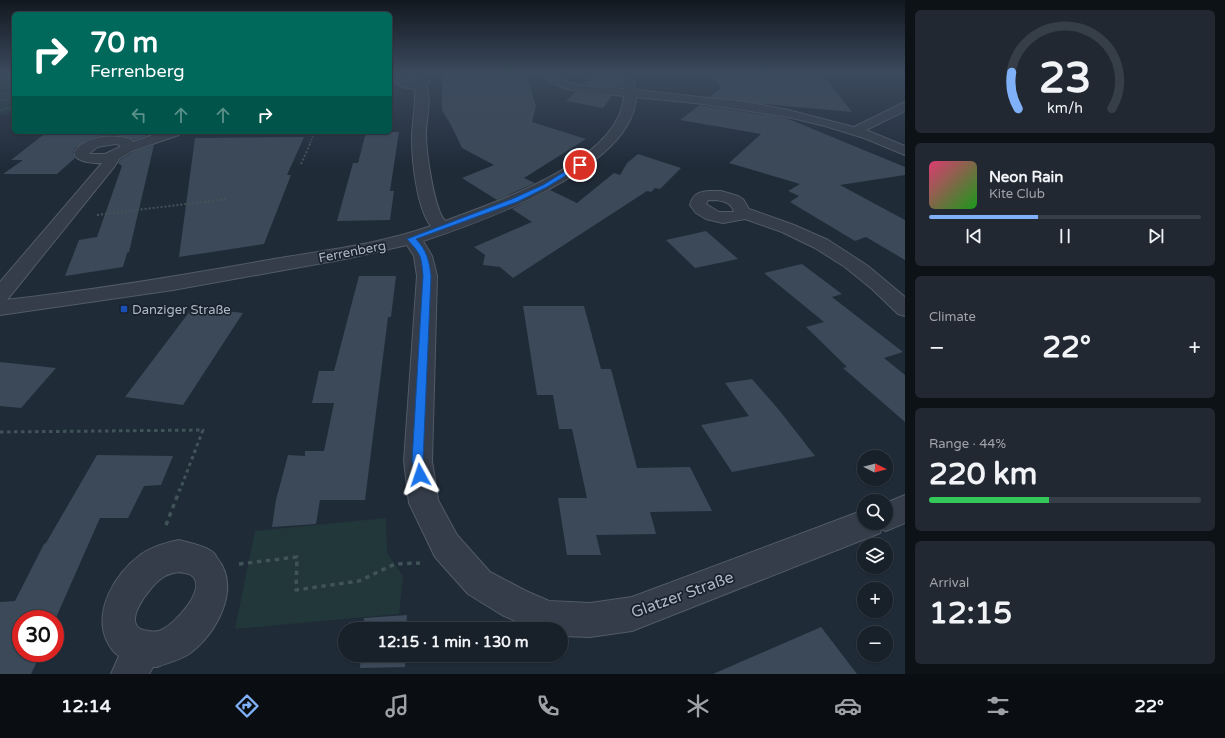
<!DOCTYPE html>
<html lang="en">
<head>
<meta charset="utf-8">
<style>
	:root { --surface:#18202a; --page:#212832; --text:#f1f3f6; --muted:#9fa3a8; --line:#363e47; --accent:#80b1f8 }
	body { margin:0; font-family:"Varela Round",sans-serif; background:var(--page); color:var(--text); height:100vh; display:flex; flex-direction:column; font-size:15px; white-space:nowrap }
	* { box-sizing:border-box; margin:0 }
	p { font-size:13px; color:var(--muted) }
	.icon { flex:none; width:22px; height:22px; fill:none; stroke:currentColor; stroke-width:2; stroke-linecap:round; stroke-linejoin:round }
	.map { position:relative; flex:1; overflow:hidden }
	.drawer { display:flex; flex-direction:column; gap:10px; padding:10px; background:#0d1217; width:320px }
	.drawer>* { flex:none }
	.hud { position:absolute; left:12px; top:12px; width:380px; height:122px; border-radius:6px; box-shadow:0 1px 3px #0004,0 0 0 1px var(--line); background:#00695c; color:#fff; overflow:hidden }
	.needle { width:26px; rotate:96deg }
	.tools { position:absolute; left:857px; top:450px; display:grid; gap:8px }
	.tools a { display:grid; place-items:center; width:36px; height:36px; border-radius:50%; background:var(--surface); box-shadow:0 1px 3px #0004,0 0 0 1px var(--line); font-size:20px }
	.speed { position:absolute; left:12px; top:610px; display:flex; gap:8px; font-size:20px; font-weight:700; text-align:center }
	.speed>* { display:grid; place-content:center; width:52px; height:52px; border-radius:50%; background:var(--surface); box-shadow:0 1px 3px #0004,0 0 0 1px var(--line); line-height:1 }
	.speed .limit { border:6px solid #d22; background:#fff; color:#111 }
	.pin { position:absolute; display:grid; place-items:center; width:34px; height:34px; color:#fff; margin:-17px; border:2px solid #fff; border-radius:50%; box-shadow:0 1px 4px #0007 }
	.me { position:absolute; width:44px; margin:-22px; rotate:355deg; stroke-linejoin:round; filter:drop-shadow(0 0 3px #0008) }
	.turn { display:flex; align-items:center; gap:14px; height:84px; padding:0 12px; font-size:18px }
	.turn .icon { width:52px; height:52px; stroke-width:2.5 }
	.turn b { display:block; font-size:28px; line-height:34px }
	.lanes { display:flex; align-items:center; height:38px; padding:0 12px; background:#0003; justify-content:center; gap:20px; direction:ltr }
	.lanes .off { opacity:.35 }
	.big { font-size:30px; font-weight:700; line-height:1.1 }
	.drawer .widget { flex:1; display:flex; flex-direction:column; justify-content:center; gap:6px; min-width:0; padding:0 14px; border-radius:6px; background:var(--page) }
	.drawer .dial { align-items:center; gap:0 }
	.dial svg { height:104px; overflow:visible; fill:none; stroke:var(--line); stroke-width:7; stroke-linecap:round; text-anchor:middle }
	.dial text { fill:var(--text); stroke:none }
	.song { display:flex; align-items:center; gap:12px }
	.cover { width:48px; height:48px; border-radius:6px; background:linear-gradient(135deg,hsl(340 70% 55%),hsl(120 70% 35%)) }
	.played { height:4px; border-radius:2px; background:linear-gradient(90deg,var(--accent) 40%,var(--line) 40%) }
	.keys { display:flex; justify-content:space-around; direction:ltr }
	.heat { display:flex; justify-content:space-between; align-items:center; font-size:22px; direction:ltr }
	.charge { height:6px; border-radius:3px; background:linear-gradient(90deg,#34c759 44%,var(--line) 0) }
	.trip { position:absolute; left:338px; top:622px; width:230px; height:40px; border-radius:20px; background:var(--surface); box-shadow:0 1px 3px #0004,0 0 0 1px var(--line); font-weight:700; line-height:40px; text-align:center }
	.menu { display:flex; height:64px; justify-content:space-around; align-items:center; background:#0a0d11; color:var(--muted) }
	.menu .icon { width:28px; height:28px }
	.menu .current { color:var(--accent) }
	.menu b { font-size:18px; color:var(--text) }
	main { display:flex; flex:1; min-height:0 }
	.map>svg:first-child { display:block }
</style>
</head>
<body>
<main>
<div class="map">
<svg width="905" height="674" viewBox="0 0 905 674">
	<rect width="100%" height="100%" fill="#202b38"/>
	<path fill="#223739" d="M7 73H14V111L0 115V75Z
		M386 518 387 553 403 576 399 614 235 629 255 531Z"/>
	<path fill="#3c4958" d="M594 73H621L622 84 620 87 583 84Z
		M710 73H822L852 112 763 104 710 97 721 88Z
		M442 74H526L536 106 532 122 586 139 524 178 535 183 497 200 462 178 494 165 462 148 451 125 442 110Z
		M575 92 591 94 612 96 603 108 566 101Z
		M700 105 786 118 905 167V175L840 185 905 220V260L866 237 855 241 790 202 799 196 788 191 800 184 729 163 761 134 680 120Z
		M47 132H157L134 140 131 138 113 135 100 136 87 140 75 148 73 153 75 158 57 174H3L23 160H11Z
		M366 132H399L390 191H394L390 220 337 221 353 163H358Z
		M304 137 287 175H291L264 244 179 257 195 138Z
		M154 145 129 252 127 253 123 267 65 276 79 240 97 237 122 166 118 163 120 160 133 152Z
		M638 154 681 168 660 189 655 188 651 192 647 191 513 278 500 267 483 265 485 255 474 247 532 222 512 209 550 190 577 203 614 173 620 175 627 163Z
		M706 231 738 259 695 268 666 240Z
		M802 264 842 294 832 297 903 352 884 358 905 375V422L843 368 847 367 806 327 824 322 764 273Z
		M359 276H396L391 317H388L365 500H320L316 524 272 527 276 500 288 455 305 456V451H324L334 403H312L319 371H334Z
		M523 306H584L601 369H611L637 468 690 467 712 511 650 512 656 534 596 535 601 555H567L558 498H587L572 429H559L553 395H537Z
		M193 307 243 313 183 405 125 397Z
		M0 362 56 368 21 408 0 406Z
		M752 379 779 410 815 456 732 472 701 425 749 416 725 383Z
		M97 455 173 456 161 485 144 486 128 518H100L55 620 21 619V653H41L31 674H0V602L15 601 44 544 46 543Z
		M407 615 406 629H363L364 618Z
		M821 627 857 674H713Z
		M361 655H405V667L360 668Z"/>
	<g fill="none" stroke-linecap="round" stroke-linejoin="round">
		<defs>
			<path id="lane" d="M422 73H431L422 80H416V76Z"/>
			<path id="street" d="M542 73H553C571 89 601 86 624 89L622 73H632L635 90 746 102 788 110 854 127 905 102V111L866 130 905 146V155L864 138 825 126 788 117 704 104 636 97C633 169 480 222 423 241L432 256 437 276 432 461 438 500 457 535 490 572 526 591 549 601 590 603 632 597 864 510V523H886V503L905 495V523L886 531 881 529 880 533 632 631 590 637 561 636V629H534L502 615 468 594 435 557 409 503 404 461 417 276 414 256 407 245 345 259 173 290 0 315V282L102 163C90 164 61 159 82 144 96 135 116 135 131 139L133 142 161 132H181L179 135 132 151 119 159 114 167 7 300H5C95 290 185 275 274 259 327 250 380 244 431 226 417 209 412 161 412 139 412 122 416 106 415 89L402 87 395 82C401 74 413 73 423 76L429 82 426 85C432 99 426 120 426 134 426 152 434 209 445 221 496 202 620 161 624 96 601 93 554 94 542 73ZM410 81H416L408 82ZM115 144 120 145V147L105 154H89L97 147Z
				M709 191H721L738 196 743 199 749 209 794 225 828 240 868 266 905 297V316L898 314 872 289 845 267 815 248 782 232 745 219 723 223 706 219 696 213 690 205C693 194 698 192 709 191ZM708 200C718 200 731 200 734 212H719L706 204Z
				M179 540C189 543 203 545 211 551 214 552 216 556 217 558 242 588 216 635 189 654 180 660 167 663 157 667H153L149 674H111L119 656C113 652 109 646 106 639 94 610 115 574 139 556 150 547 165 543 179 540ZM179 572C182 573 188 573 191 575 209 588 175 623 163 629 158 632 154 632 149 631 116 629 150 586 162 578 167 574 173 573 179 572Z"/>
		</defs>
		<use href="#lane" stroke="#515b66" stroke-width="2"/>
		<use href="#street" stroke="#515b66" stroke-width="2"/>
		<path stroke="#405457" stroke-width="1.5" stroke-dasharray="1.5 1.5" stroke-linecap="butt" d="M762 73 771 90
			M444 87H533
			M0 93 14 94
			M0 100 14 99
			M0 110 14 107
			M310 143 315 132"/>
		<path stroke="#405457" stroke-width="2" stroke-dasharray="2 2" stroke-linecap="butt" d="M301 164 311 142
			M97 215 226 199"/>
		<path stroke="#405457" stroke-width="3" stroke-dasharray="3.5 3.5" stroke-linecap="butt" d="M0 432 203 430 180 490"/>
		<path stroke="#405457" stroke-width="3.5" stroke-dasharray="4.5 4.5" stroke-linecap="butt" d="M166 525 180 489
			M239 564 297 557 296 590 359 581 395 564 420 563"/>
		<use href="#lane" fill="#343d49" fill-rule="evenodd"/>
		<use href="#street" fill="#343d49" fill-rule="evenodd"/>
	</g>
	<linearGradient id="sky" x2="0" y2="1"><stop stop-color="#12181f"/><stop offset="0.44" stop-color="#3c4a5e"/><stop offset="1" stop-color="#3c4a5e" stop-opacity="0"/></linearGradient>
	<rect width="905" height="167" fill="url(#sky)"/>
	<path fill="#1a73e8" stroke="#114b97" d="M577 164 583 165 547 187 517 202 416 239C427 251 429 260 431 276L423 461 425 475 424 479 420 480 416 479 412 461 423 276C421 254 421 255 407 239L512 199 543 185Z"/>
	<rect fill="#1a4fb4" stroke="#19222d" stroke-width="1.5" x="120" y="305" width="8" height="8" rx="2"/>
	<g text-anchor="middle" stroke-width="3.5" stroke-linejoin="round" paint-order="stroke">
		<g font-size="13" fill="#aeb8c5" stroke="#19222d">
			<text transform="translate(352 251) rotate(-11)" y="5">Ferrenberg</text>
		</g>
		<g font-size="13" fill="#aeb8c5" stroke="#19222d" text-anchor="start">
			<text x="132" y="314">Danziger Straße</text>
		</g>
		<g font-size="16" fill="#aeb8c5" stroke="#19222d">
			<text transform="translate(682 594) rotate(-20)" y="6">Glatzer Straße</text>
		</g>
	</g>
</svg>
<div class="tools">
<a><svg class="needle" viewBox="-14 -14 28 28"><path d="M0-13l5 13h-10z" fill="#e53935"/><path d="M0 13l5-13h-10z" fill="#9fa3a8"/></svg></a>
<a><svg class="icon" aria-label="search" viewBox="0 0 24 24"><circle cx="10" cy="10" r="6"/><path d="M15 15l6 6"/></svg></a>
<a><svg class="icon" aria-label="layers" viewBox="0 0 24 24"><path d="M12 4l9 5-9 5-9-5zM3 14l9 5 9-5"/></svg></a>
<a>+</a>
<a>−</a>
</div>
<div class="speed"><div class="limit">30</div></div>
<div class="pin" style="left:580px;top:165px;background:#d93025"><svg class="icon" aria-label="arrive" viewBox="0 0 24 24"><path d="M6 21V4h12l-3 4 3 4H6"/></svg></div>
<svg class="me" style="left:420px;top:475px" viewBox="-20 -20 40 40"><path d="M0-17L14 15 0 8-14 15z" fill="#1a73e8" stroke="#fff" stroke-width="4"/></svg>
<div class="trip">12:15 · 1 min · 130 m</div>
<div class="hud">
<div class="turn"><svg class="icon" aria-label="right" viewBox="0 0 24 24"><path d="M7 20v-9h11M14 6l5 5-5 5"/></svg><div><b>70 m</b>Ferrenberg</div></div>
<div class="lanes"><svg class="icon off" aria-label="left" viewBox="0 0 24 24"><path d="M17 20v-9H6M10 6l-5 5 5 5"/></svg><svg class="icon off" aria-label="ahead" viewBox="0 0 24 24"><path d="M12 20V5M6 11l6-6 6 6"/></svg><svg class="icon off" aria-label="ahead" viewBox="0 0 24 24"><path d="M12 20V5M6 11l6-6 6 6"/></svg><svg class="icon" aria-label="right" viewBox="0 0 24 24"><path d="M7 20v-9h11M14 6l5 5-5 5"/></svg></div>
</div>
</div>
<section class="drawer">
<div class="widget dial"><svg viewBox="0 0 100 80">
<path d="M14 69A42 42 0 1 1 86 69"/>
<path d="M14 69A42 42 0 0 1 9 41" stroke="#80b1f8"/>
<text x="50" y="56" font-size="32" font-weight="700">23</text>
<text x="50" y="72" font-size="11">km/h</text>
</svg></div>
<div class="widget">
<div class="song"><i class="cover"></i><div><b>Neon Rain</b><p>Kite Club</p></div></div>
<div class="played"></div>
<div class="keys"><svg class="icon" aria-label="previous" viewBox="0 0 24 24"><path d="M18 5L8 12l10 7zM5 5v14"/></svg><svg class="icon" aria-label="pause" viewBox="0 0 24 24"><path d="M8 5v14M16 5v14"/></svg><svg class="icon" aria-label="next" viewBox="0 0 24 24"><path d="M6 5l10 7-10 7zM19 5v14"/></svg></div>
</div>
<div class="widget"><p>Climate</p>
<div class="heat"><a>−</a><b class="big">22°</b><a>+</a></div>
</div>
<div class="widget"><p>Range · 44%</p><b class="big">220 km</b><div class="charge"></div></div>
<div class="widget"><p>Arrival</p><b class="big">12:15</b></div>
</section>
</main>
<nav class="menu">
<b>12:14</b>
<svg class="icon current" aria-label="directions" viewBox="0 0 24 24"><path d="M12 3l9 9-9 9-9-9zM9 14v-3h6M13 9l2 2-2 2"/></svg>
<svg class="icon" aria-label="music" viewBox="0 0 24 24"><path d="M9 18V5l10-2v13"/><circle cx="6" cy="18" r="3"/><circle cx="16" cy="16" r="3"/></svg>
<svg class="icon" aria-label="phone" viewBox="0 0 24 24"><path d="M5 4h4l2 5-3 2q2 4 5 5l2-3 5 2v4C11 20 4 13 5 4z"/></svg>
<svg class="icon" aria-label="climate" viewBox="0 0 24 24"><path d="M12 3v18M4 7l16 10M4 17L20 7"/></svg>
<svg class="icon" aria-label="car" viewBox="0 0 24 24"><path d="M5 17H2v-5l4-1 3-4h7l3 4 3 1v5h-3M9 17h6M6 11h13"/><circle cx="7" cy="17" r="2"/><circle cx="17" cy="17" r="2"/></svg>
<svg class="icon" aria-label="filters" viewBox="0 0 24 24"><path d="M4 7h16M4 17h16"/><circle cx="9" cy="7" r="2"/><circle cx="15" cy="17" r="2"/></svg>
<b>22°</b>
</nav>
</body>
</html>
